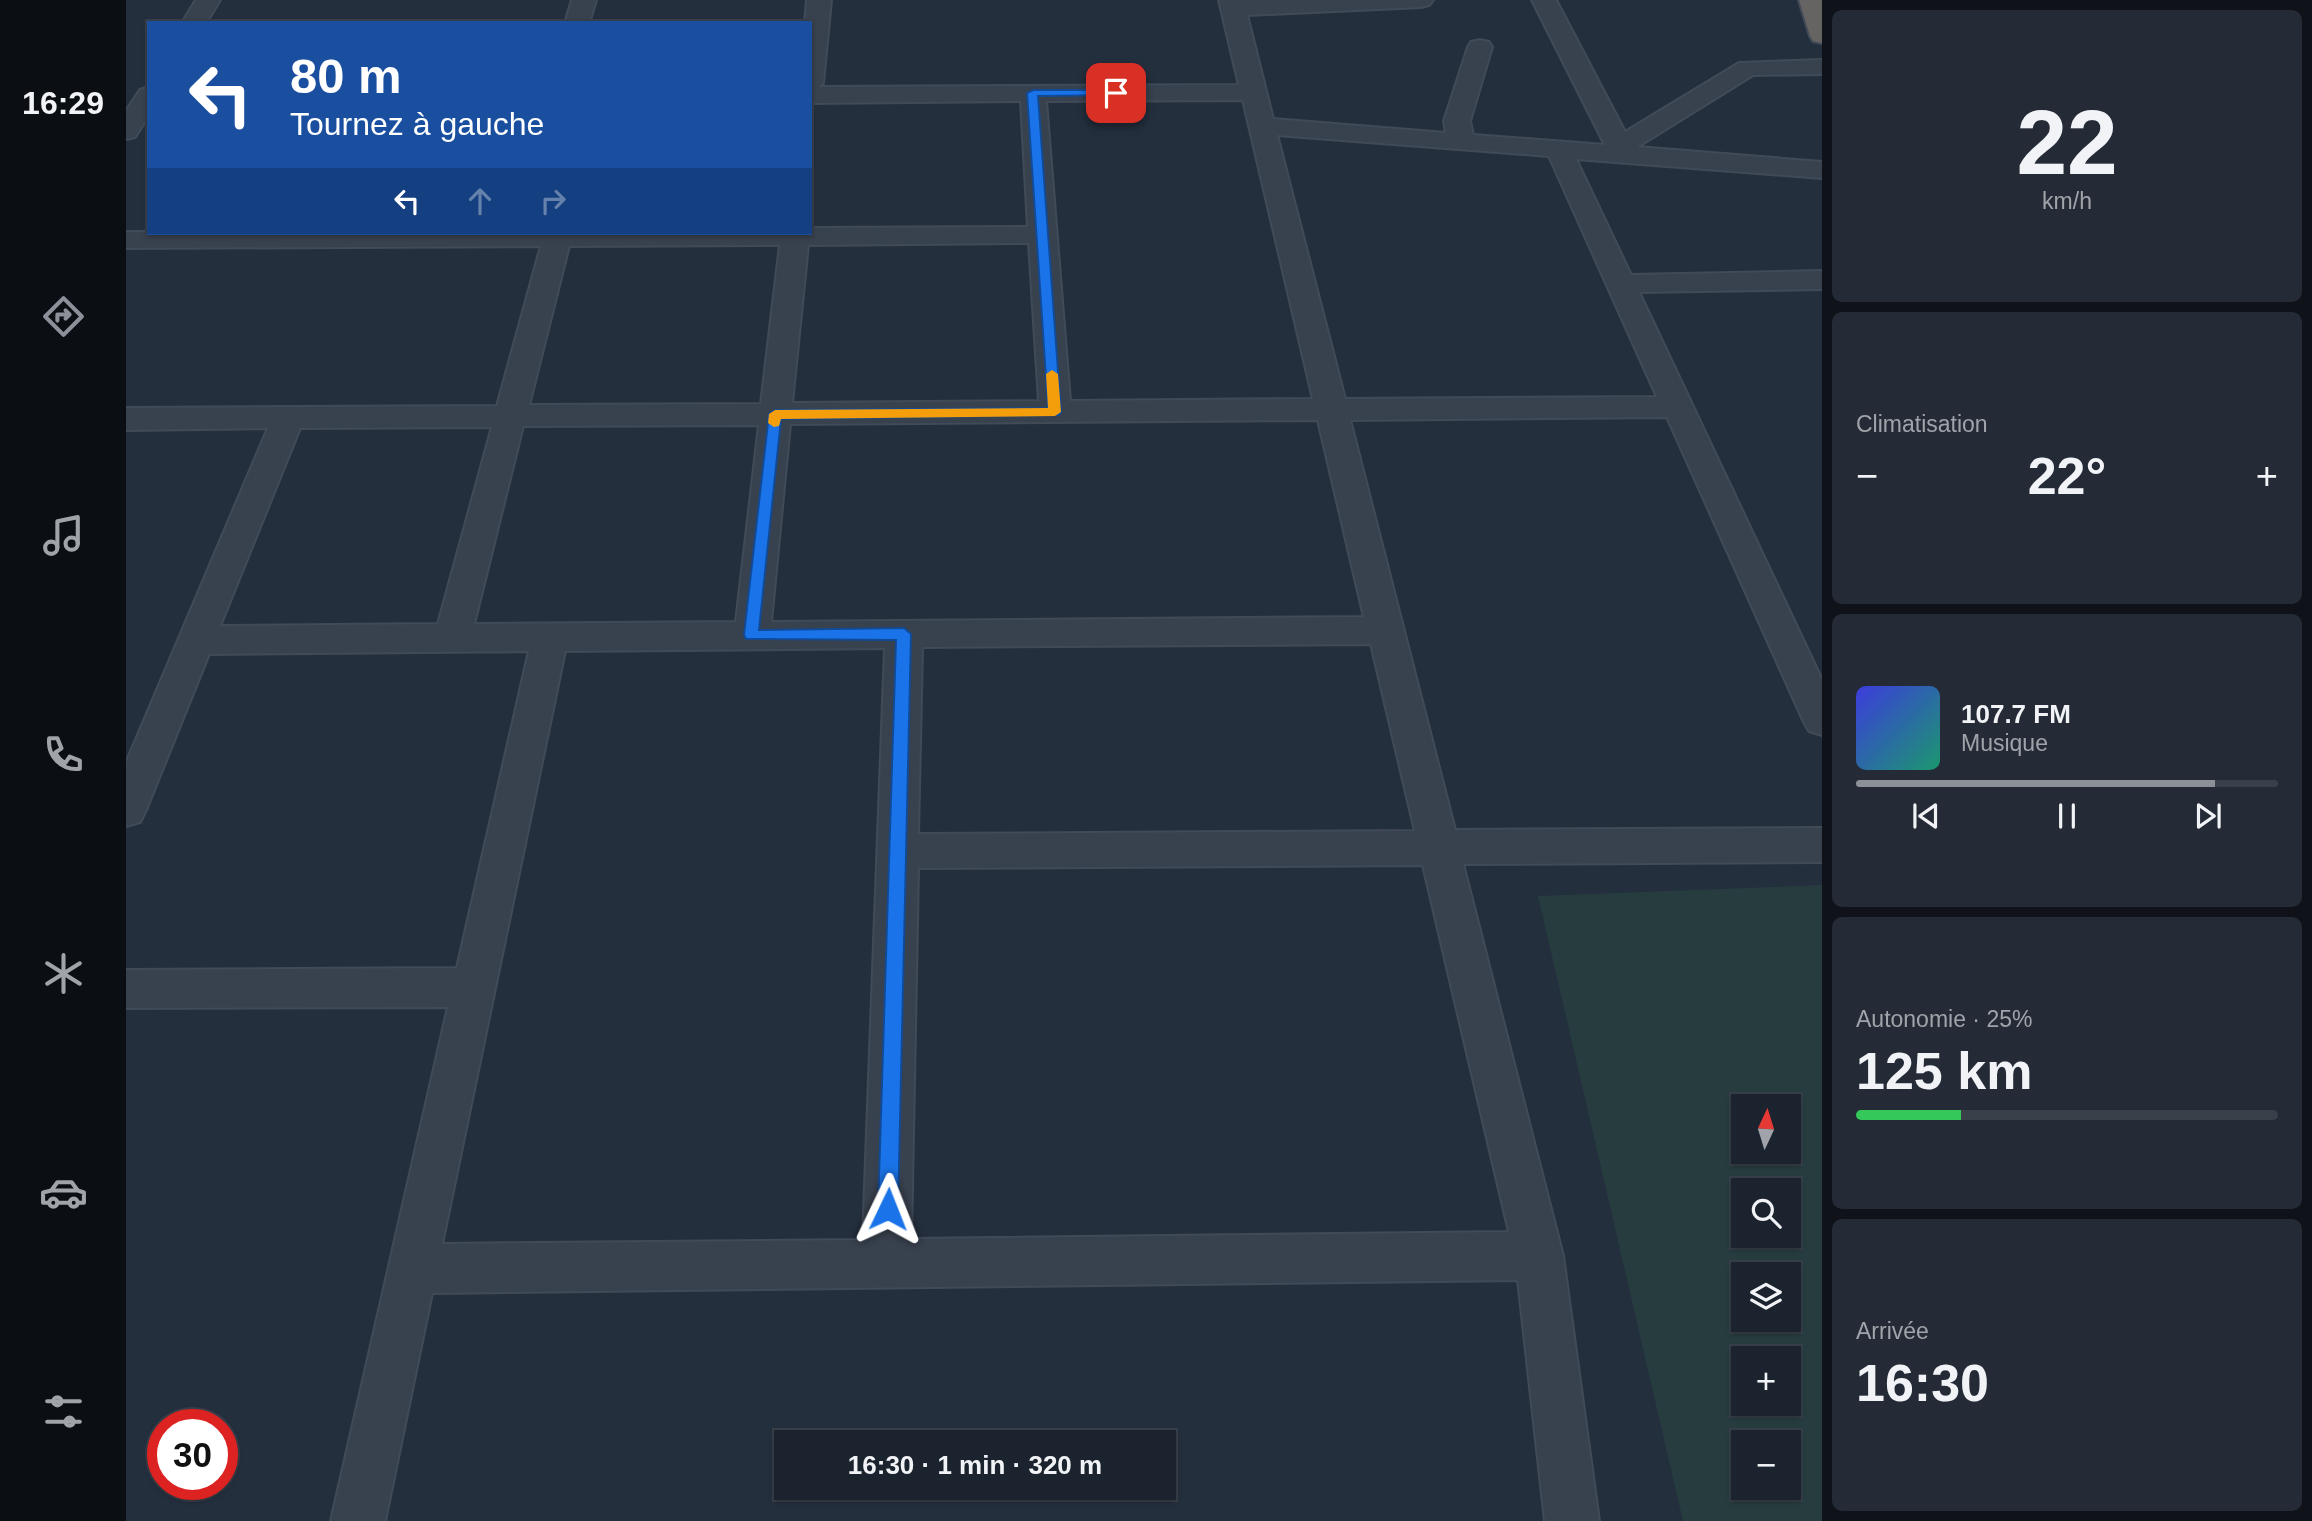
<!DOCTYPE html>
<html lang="fr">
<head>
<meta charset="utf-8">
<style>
	:root { --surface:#1b232e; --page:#242b36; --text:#f1f3f6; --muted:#a0a4aa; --line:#39404a; --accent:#8c9099 }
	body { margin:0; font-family:Helvetica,sans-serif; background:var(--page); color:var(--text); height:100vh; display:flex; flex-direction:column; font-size:26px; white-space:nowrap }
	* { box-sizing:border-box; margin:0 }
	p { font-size:23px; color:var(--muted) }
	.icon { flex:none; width:38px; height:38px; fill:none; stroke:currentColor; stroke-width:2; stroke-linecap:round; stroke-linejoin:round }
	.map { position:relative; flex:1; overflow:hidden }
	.panel { display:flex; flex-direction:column; gap:10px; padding:10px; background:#0f1319; width:490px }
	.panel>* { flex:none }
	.top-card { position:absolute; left:21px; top:21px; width:665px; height:214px; border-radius:0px; box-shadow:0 2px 5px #0004,0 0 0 2px var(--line); background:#1a4fa0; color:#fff; overflow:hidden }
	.needle { width:46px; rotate:4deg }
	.buttons { position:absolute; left:1605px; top:1094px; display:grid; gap:14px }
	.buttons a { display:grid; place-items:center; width:70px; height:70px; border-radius:0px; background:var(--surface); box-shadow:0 2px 5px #0004,0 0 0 2px var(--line); font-size:35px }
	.speed { position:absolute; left:21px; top:1409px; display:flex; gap:14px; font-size:35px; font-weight:700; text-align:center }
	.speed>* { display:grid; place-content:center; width:91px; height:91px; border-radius:50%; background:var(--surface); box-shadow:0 2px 5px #0004,0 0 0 2px var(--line); line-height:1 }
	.speed .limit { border:10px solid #d22; background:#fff; color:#111 }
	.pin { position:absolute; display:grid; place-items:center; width:60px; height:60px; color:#fff; margin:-30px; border-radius:14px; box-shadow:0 4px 10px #0006 }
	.me { position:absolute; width:77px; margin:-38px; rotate:2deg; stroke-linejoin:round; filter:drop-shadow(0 0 5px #0008) }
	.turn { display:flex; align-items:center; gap:24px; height:147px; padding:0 28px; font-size:32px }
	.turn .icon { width:91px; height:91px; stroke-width:2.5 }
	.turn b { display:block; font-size:49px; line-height:60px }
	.lanes { display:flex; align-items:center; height:66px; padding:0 28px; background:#0003; justify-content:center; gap:35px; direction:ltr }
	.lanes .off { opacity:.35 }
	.big { font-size:52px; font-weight:700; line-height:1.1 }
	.panel .card { flex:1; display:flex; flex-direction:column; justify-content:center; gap:10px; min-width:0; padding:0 24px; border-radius:10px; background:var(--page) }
	.panel .dial { align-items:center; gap:0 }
	.dial b { font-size:91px; line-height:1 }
	.song { display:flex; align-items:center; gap:21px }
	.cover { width:84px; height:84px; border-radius:10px; background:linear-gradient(135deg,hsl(240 70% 55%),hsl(160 70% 35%)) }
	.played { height:7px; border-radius:4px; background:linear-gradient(90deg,var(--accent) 85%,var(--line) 85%) }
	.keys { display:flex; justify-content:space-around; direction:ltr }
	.heat { display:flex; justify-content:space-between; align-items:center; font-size:38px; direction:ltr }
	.charge { height:10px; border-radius:5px; background:linear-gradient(90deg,#34c759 25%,var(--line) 0) }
	.trip { position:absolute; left:648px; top:1430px; width:402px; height:70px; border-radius:0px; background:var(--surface); box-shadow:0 2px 5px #0004,0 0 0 2px var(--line); font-weight:700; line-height:70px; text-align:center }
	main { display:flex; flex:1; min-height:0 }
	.menu { display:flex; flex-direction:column; width:126px; justify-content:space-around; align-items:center; background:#0b0e12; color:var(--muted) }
	.menu .icon { width:49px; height:49px }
	.menu .current { color:var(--accent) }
	.menu b { font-size:32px; color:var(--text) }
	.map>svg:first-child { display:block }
</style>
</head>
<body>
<main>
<nav class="menu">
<b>16:29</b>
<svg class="icon current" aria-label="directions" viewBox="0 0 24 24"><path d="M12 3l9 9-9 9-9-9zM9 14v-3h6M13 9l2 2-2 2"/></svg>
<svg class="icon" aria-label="music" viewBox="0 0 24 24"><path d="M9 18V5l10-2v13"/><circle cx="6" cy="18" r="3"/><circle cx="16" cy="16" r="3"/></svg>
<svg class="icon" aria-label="phone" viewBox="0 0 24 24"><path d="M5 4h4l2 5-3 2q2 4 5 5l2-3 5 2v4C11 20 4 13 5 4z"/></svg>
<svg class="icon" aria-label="climate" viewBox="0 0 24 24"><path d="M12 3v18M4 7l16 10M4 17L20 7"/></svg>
<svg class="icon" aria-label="car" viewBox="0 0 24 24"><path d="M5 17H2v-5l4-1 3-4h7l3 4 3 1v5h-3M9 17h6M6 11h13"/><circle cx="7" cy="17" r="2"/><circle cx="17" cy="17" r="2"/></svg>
<svg class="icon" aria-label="filters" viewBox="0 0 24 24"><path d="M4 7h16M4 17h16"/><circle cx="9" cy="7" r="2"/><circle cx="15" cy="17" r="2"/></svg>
</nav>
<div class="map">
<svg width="1696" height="1521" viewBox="0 0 1696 1521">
	<rect width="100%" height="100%" fill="#242f3e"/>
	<path fill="#263c3f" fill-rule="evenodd" d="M1696 885V1521H1557L1412 896ZM1617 1106H1662V1152H1617ZM1617 1190H1662V1236H1617ZM1617 1274H1662V1320H1617ZM1617 1358H1662V1404H1617ZM1617 1442H1662V1488H1617Z"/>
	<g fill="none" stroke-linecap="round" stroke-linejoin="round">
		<defs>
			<path id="minor" d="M70 0H94L80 23H56Z
				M446 0H470L463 23H439Z
				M681 0H705L697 83 693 87 1113 85 1093 0H1307L1303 5 1295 7 1121 15 1147 119 1320 133 1318 121 1342 47 1345 42 1354 40 1363 42 1366 47 1344 121 1347 135 1479 145 1406 0H1430L1499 132 1613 63 1696 60V74L1627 75 1511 147 1696 162V178L1450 159 1505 275 1696 271V289L1513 292 1696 680V735L1683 731 1677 720 1541 417 1224 420 1329 830 1696 828V862L1337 864 1437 1256 1473 1521H1419L1392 1280 306 1293 259 1521H205L322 1007 0 1008V970L331 968 403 651 83 654 20 810 14 822 0 826V763L142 428 0 430V408L371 406 415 246 0 248V232L684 233V228L902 227 895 101 684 103V23H679ZM1117 100 1187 399 944 401 920 101ZM1151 135 1423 156 1531 397 1219 399ZM903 243 913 401 666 403 682 245ZM654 245 635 404 403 405 443 246ZM1192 420 1238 617 645 622 664 424ZM633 425 610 622 348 624 397 426ZM366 427 312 624 94 626 174 428ZM1245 644 1289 831 792 834 796 647ZM759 648 737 1240 316 1244 439 651ZM1297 865 1383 1232 785 1239 792 868Z
				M23 87V115L9 137 0 139V111L14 90Z"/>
			<path id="trunk" d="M1673 0H1696V43L1687 41 1684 36Z"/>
		</defs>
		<use href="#minor" stroke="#414a57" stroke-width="4"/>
		<use href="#trunk" stroke="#434c59" stroke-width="4"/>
		<use href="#minor" fill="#38414e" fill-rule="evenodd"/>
		<use href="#trunk" fill="#656462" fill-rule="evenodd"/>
	</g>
	<path fill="#1a73e8" stroke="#114b97" stroke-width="2" d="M990 90 993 91V95L912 96 935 412 933 415 655 419 633 630 778 628 785 634 772 1209 769 1216 762 1219 755 1216 752 1209 770 640 620 639 618 635 643 414 649 410 922 408 901 93 907 90Z"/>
	<path fill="#f59e0b" d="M926 370 932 374 935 412 929 416 655 419 653 426 648 427 642 423 643 414 649 410 922 408 920 374Z"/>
</svg>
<div class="buttons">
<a><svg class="needle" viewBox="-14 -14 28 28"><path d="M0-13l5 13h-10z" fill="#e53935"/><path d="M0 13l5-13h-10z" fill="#a0a4aa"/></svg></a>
<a><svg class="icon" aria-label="search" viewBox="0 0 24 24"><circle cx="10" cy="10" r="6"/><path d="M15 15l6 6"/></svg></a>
<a><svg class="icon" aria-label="layers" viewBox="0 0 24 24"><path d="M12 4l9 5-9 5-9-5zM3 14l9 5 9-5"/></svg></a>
<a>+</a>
<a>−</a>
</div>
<div class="speed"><div class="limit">30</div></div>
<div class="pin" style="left:990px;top:93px;background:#d93025"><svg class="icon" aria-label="arrive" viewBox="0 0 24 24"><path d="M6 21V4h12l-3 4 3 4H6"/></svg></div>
<svg class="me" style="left:762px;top:1209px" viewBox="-20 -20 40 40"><path d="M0-17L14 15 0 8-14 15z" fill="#1a73e8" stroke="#fff" stroke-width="4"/></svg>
<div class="trip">16:30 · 1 min · 320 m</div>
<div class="top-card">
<div class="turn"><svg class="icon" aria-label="left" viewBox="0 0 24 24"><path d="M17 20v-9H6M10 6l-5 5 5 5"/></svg><div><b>80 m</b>Tournez à gauche</div></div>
<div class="lanes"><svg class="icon" aria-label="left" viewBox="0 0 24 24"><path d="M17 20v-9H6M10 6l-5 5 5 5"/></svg><svg class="icon off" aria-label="ahead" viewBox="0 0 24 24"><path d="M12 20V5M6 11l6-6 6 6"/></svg><svg class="icon off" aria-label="right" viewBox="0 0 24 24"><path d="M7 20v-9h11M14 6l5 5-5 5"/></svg></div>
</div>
</div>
<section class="panel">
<div class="card dial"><b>22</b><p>km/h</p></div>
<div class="card"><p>Climatisation</p>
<div class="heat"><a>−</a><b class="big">22°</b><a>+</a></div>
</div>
<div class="card">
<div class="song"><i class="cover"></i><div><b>107.7 FM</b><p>Musique</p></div></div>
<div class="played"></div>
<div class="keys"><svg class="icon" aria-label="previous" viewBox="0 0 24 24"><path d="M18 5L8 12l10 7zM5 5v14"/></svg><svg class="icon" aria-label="pause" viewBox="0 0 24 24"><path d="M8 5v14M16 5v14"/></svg><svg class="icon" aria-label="next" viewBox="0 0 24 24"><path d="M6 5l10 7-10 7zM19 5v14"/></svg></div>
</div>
<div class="card"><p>Autonomie · 25%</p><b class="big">125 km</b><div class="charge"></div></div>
<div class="card"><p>Arrivée</p><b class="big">16:30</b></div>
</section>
</main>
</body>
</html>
